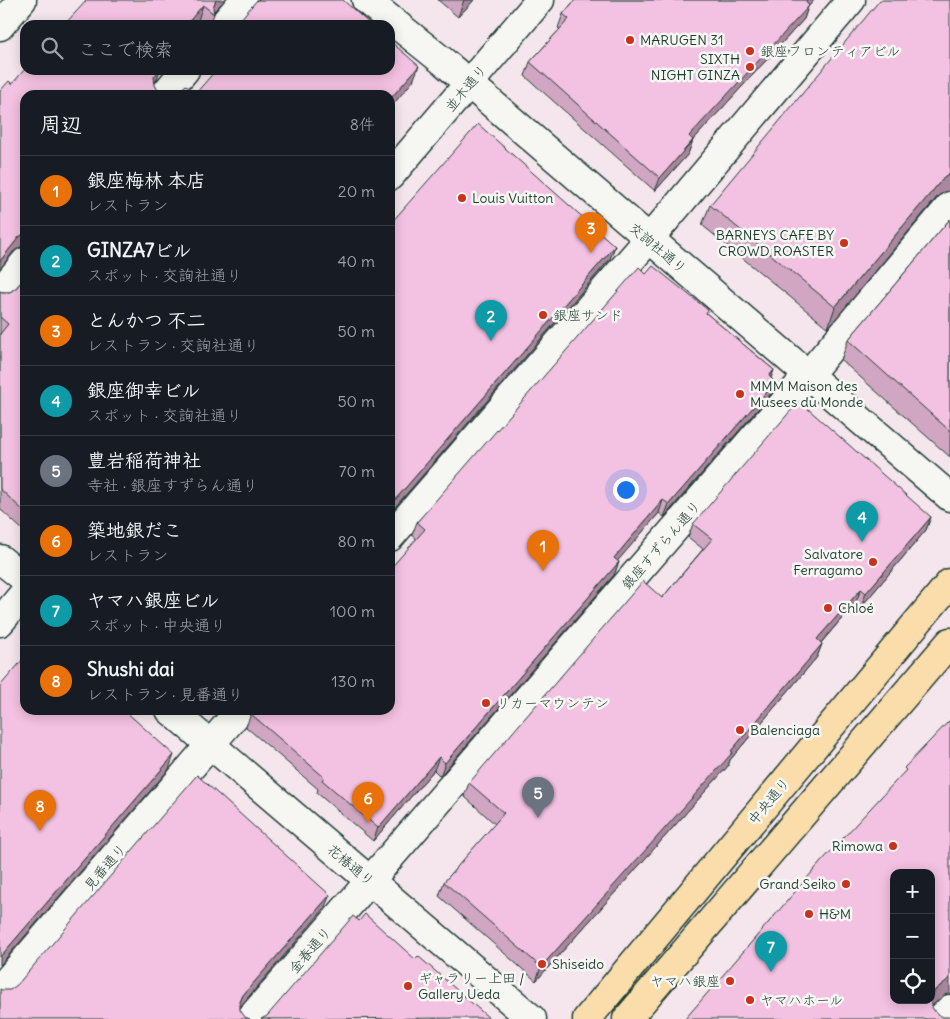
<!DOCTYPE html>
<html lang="ja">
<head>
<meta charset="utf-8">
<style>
  body { margin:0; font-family:Delius,"Klee One",sans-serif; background:#242831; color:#f1f3f6 }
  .controls { position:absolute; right:15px; bottom:15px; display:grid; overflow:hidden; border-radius:10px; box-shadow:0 2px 12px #0003 }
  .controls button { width:45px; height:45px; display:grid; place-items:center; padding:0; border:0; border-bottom:1px solid #363941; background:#171b24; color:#f1f3f6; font:25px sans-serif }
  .you { position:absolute; left:625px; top:489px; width:18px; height:18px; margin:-12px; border:4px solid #fff; border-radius:50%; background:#1a73e8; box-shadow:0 0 0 8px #1a73e833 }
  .badge { display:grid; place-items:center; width:32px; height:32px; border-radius:50%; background:#c8321e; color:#fff; font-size:16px; font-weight:700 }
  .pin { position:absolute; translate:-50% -41px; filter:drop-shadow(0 1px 2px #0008) }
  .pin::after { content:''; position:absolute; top:26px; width:18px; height:15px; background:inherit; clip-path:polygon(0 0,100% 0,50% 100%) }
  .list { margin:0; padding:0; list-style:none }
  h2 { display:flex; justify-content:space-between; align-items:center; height:65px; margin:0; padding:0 20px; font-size:21px }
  h2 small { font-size:16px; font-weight:400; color:#9ea1a6 }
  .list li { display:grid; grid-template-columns:32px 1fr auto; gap:15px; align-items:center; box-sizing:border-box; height:70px; padding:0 20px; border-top:1px solid #363941 }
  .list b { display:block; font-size:19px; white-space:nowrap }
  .list p { margin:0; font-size:16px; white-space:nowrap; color:#9ea1a6 }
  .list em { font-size:16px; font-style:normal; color:#9ea1a6 }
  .icon { flex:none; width:28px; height:28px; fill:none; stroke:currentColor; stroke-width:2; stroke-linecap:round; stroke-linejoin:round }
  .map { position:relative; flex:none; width:950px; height:1019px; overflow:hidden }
  .search { position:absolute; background:#171b24; box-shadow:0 2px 12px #0003; left:20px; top:20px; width:375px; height:55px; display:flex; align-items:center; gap:12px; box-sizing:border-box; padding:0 18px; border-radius:15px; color:#9ea1a6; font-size:19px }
  .panel { position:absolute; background:#171b24; box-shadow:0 2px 12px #0003; left:20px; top:90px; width:375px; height:625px; border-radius:15px }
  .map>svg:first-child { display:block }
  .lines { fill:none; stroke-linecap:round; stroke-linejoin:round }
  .street-casing { stroke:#1f3d34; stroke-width:31 }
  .secondary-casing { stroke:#1f3d34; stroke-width:31 }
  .highway-casing { stroke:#1f3d34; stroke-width:31 }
  .street { stroke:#f6f6f2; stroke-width:28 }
  .secondary { stroke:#f6f6f2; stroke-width:28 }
  .highway { stroke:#fbddab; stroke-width:28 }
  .wall { fill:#d1a6c2; stroke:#1f3d34 }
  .shaded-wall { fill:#aa879e; stroke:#1f3d34 }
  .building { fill:#f3c1e1; stroke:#1f3d34 }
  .poi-dot { fill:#c8321e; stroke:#f6f6f2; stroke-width:2 }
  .labels { text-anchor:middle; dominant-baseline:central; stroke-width:5; stroke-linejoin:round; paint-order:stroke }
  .poi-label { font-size:14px; fill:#1f3d34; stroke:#f6f6f2; text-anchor:start }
  .street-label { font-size:14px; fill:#1f3d34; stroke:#f6f6f2 }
</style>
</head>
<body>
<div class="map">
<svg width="950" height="1019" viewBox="0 0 950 1019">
  <rect width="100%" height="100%" fill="#f5e6ed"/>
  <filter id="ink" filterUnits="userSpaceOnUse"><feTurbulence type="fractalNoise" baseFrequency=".02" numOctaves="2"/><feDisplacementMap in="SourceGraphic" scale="10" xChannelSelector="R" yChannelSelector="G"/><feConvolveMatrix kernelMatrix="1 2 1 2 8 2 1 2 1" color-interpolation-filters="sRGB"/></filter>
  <g filter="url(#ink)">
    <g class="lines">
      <!-- street casing -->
      <g class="street-casing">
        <path id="street" d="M366,0L445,63L950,497
          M223,25L244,0
          M164,95L185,70
          M390,176L540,0
          M0,292L25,262
          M390,537L668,217L851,0
          M0,559L25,579
          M0,622L25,592
          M170,710L532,1019
          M0,989L240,710
          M250,1019L808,375L950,206
          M940,1019L950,1009"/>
      </g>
      <!-- secondary casing -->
      <g class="secondary-casing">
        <path id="secondary" d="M0,26L22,0"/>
      </g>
      <!-- highway casing -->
      <g class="highway-casing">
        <path id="highway" d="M587,1019L950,583
          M627,1019L950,642"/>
      </g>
      <!-- street -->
      <use href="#street" class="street"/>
      <!-- secondary -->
      <use href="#secondary" class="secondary"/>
      <!-- highway -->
      <use href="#highway" class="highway"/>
    </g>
    <!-- wall -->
    <path class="wall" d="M225,0L214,12V14L210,25H203L198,20L193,25H64Z
      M438,0H474L458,17Z
      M575,0H814L808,7L804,19L693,140L688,154L655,191L525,76L530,62L560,29L558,28L563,14Z
      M944,192L938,196L828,328L702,225L710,205Z
      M950,219V457L841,360L848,340Z
      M390,224L615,246L610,259L390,513Z
      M646,274L707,314L774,370L771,378L775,382L770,395L664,517L659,513L617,561L619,562L614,575L440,776L434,770L373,841L317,793L318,789L246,727L251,714L390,710L416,538L412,535L417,522Z
      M25,277V532L0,509V291L2,292H10L17,287Z
      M931,517L926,530L861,607L856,602L821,643L822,644L817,657L730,760L728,766L536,981L439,896L444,882L495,824L464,796L469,783L662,598L703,549L688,537L693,524Z"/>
    <!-- shaded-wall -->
    <path class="shaded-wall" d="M216,0H225L212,13L211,12Z
      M464,0H474L458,17Z
      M807,0H814L808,7L804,19L684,150L689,136Z
      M203,5L198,20L193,25H186Z
      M419,66L413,81L390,108V99Z
      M159,70H160L157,79L149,92L154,77Z
      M693,140L688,154L655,191L660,178Z
      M950,173V191L944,192L938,196L828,328L835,307L945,176Z
      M25,233V247H20L13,252L0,269V261L19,237Z
      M615,246L610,259L390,513L394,501Z
      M774,370L769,383V376Z
      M775,382L770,395L664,517L669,504Z
      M663,500L659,513L609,571L614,558Z
      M931,517L926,530L861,607L866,593Z
      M619,562L614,575L440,776L445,763Z
      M861,589L856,602L812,653L817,639Z
      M822,644L817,657L730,760L728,766L536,981L541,967L731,751Z
      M174,755L169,769L0,965V957Z
      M439,757L434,770L373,841L378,828Z
      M330,895L324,909L238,1009L240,1002L243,995Z
      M950,978V994H946L929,1008L931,998L935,990Z"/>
    <!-- building -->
    <path class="building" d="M87,0H216L213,7L214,14L203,5L186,25H64Z
      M257,0H343L371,25H230L234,24L240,20Z
      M575,0H807L806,2L809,6L689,136L693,140L660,178L530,62L569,19L563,14Z
      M880,0H950V173L945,176L835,307L710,205Z
      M390,41L419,66L390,99V95H169L175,94L186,85L196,93L216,70H390Z
      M25,69L159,70L154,77L155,85L159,92L166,95H25V233L19,237L0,261V91L9,81L12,84Z
      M478,124L615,246L394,501L390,498V224Z
      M950,219V431L848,340Z
      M653,266L708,310L706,313L774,370L769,376L775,382L669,504L663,500L614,558L619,562L445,763L439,757L378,828L322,780L324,777L251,714L253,710H390V569L425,529L417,522L639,267L646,274Z
      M25,277V512L0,489V334L8,324L0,317V291L2,292H10L17,287Z
      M799,401L931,517L866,593L861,589L817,639L822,644L731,751L733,752L541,967L444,882L504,813L469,783L643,581L662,598L712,539L693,524Z
      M25,657V710H124L174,755L0,957V686Z
      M950,720V978L935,990L931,998V873H894V1000H931V999V1006L936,1013L943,1017H950V1019H685L820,863L906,770L904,768Z
      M197,775L330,895L243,995L240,1002V1010L245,1017L250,1019H0V989L2,990H10L17,985Z
      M365,914L415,959L418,956L489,1018L261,1019L267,1016L353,916L359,921Z"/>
  </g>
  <!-- markers -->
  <g class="poi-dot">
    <circle cx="630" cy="40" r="5"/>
    <circle cx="750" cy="51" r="5"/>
    <circle cx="750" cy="67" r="5"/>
    <circle cx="462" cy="198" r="5"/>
    <circle cx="844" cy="243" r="5"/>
    <circle cx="543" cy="315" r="5"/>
    <circle cx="740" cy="394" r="5"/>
    <circle cx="873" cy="562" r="5"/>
    <circle cx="828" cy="608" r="5"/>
    <circle cx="486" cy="703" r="5"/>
    <circle cx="740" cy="730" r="5"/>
    <circle cx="893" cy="846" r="5"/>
    <circle cx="846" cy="884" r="5"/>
    <circle cx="809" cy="914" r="5"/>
    <circle cx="542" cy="964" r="5"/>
    <circle cx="730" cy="981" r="5"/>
    <circle cx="408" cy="986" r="5"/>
    <circle cx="750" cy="1000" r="5"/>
  </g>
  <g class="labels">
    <!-- poi labels -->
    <g class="poi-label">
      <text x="640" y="40">MARUGEN 31</text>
      <text x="760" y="51">銀座フロンティアビル</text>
      <text x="740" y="59" text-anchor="end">SIXTH<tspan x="740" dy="16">NIGHT GINZA</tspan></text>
      <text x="472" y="198">Louis Vuitton</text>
      <text x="834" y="235" text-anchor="end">BARNEYS CAFE BY<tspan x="834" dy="16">CROWD ROASTER</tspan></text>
      <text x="553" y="315">銀座サンド</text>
      <text x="750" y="386">MMM Maison des<tspan x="750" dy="16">Musees du Monde</tspan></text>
      <text x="863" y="554" text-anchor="end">Salvatore<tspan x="863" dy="16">Ferragamo</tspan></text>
      <text x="838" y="608">Chloé</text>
      <text x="496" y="703">リカーマウンテン</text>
      <text x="750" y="730">Balenciaga</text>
      <text x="883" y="846" text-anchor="end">Rimowa</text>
      <text x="836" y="884" text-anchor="end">Grand Seiko</text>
      <text x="819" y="914">H&amp;M</text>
      <text x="552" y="964">Shiseido</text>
      <text x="418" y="978">ギャラリー上田 /<tspan x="418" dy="16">Gallery Ueda</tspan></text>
      <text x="720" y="981" text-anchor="end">ヤマハ銀座</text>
      <text x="760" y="1000">ヤマハホール</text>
    </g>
    <!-- street labels -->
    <g class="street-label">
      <text transform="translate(466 88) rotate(-50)">並木通り</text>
      <text transform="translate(658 248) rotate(40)">交詢社通り</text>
      <text transform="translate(661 545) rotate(-49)">銀座すずらん通り</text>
      <text transform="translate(769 801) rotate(-50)">中央通り</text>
      <text transform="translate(351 865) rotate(40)">花椿通り</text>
      <text transform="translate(105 867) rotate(-49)">見番通り</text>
      <text transform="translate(310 950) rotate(-49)">金春通り</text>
    </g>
  </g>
</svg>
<div class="controls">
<button>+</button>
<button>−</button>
<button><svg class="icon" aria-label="locate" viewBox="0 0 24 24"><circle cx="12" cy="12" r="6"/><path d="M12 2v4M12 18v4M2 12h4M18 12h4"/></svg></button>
</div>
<div class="you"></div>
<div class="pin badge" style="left:543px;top:571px;background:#e8710a">1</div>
<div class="pin badge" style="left:491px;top:341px;background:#0f9aa8">2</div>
<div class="pin badge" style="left:591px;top:253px;background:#e8710a">3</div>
<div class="pin badge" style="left:862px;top:542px;background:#0f9aa8">4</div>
<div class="pin badge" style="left:538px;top:818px;background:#6b7280">5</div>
<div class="pin badge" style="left:368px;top:823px;background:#e8710a">6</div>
<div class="pin badge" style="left:771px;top:972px;background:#0f9aa8">7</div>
<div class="pin badge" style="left:40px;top:831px;background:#e8710a">8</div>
<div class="search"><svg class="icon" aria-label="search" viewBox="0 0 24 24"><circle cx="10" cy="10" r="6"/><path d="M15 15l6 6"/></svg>ここで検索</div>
<section class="panel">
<h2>周辺<small>8件</small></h2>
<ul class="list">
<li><span class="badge" style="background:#e8710a">1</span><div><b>銀座梅林 本店</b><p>レストラン</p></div><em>20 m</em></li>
<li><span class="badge" style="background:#0f9aa8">2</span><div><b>GINZA7ビル</b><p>スポット · 交詢社通り</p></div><em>40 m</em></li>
<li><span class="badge" style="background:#e8710a">3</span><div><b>とんかつ 不二</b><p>レストラン · 交詢社通り</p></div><em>50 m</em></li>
<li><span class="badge" style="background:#0f9aa8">4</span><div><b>銀座御幸ビル</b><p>スポット · 交詢社通り</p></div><em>50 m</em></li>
<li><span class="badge" style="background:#6b7280">5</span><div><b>豊岩稲荷神社</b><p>寺社 · 銀座すずらん通り</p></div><em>70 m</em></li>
<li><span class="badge" style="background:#e8710a">6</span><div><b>築地銀だこ</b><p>レストラン</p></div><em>80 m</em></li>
<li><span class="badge" style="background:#0f9aa8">7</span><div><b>ヤマハ銀座ビル</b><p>スポット · 中央通り</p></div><em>100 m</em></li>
<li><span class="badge" style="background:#e8710a">8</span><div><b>Shushi dai</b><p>レストラン · 見番通り</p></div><em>130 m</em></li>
</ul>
</section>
</div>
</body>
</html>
